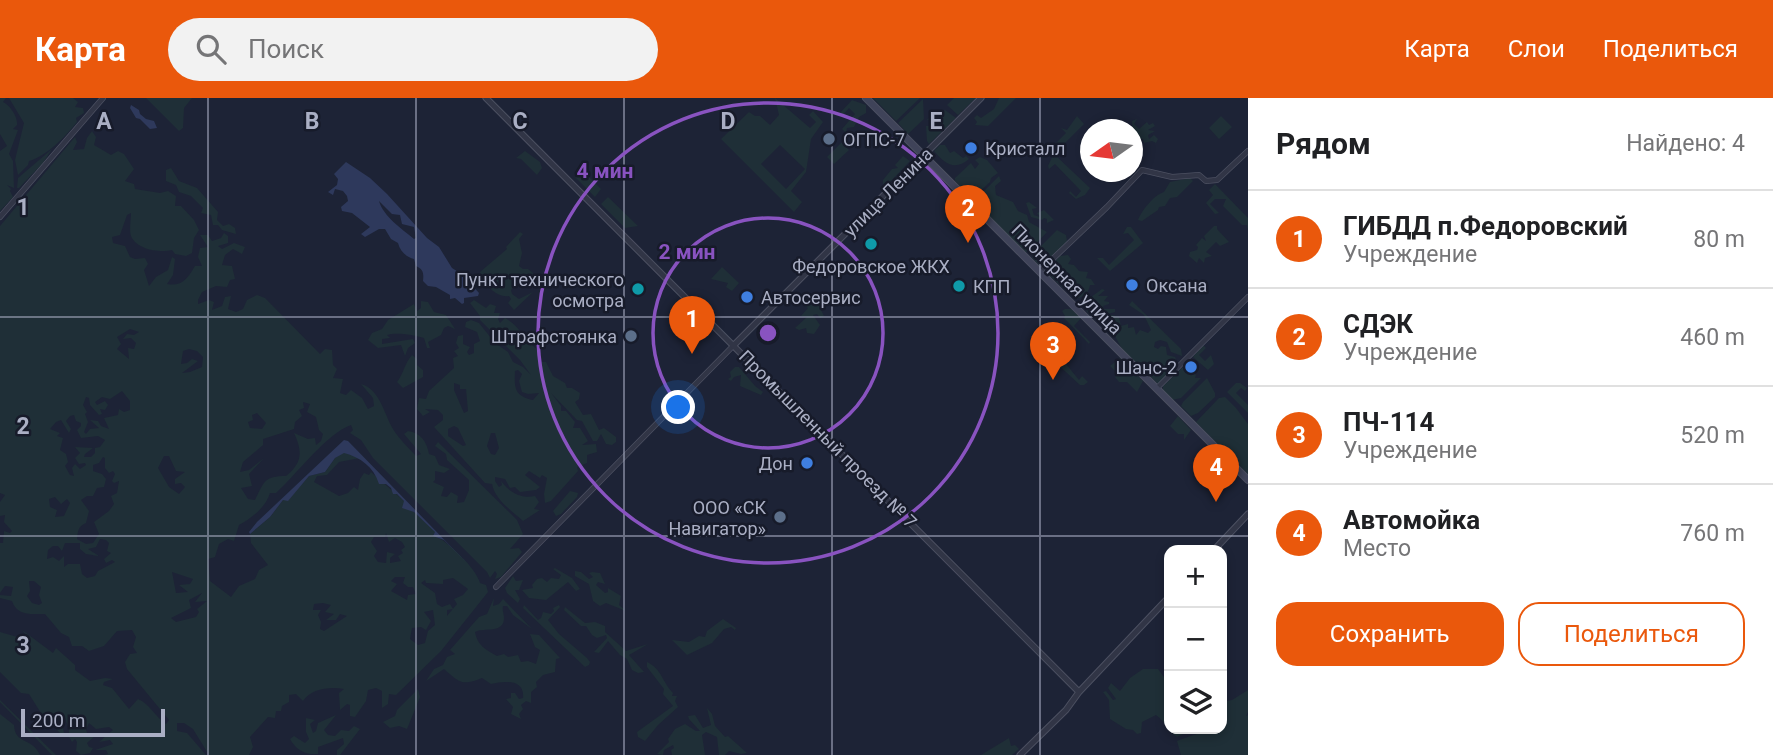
<!DOCTYPE html>
<html lang="ru">
<head>
<meta charset="utf-8">
<style>
  body { margin:0; font-family:Roboto,sans-serif; background:#f2f2f2; color:#202124 }
  .controls { position:absolute; right:21px; bottom:21px; display:grid; overflow:hidden; border-radius:14px; box-shadow:0 4px 10px #0003 }
  .controls button { width:63px; height:63px; display:grid; place-items:center; padding:0; border:0; border-bottom:2px solid #e0e0e0; background:#fff; color:#202124; font:35px sans-serif }
  .compass { position:absolute; left:1080px; top:21px; width:63px; height:63px; border-radius:50%; background:#fff; box-shadow:0 4px 10px #0003; rotate:256deg }
  .scale { position:absolute; left:21px; bottom:18px; width:144px; box-sizing:border-box; padding-left:7px; border:4px solid #aaafc4; border-top:0; font-size:19px; line-height:24px; white-space:nowrap; color:#aaafc4; -webkit-text-stroke:5px #171b2a; paint-order:stroke }
  .you { position:absolute; left:679px; top:310px; width:24px; height:24px; margin:-18px; border:5px solid #fff; border-radius:50%; background:#1a73e8; box-shadow:0 0 0 10px #1a73e833 }
  .badge { display:grid; place-items:center; width:46px; height:46px; border-radius:50%; background:#ea580c; color:#fff; font-size:23px; font-weight:700 }
  .pin { position:absolute; translate:-50% -58px; filter:drop-shadow(0 2px 4px #0008) }
  .pin::after { content:''; position:absolute; top:37px; width:24px; height:21px; background:inherit; clip-path:polygon(0 0,100% 0,50% 100%) }
  .list { margin:0; padding:0; list-style:none }
  h2 { display:flex; justify-content:space-between; align-items:center; height:91px; margin:0; padding:0 28px; font-size:30px }
  h2 small { font-size:23px; font-weight:400; color:#757577 }
  .list li { display:grid; grid-template-columns:46px 1fr auto; gap:21px; align-items:center; box-sizing:border-box; height:98px; padding:0 28px; border-top:2px solid #e0e0e0 }
  .list b { display:block; font-size:26px; white-space:nowrap }
  .list p { margin:0; font-size:23px; white-space:nowrap; color:#757577 }
  .list em { font-size:23px; font-style:normal; color:#757577 }
  .actions { display:flex; gap:14px; padding:21px 28px }
  .actions a { flex:1; padding:16px 0; border:2px solid #ea580c; border-radius:21px; text-align:center; font-size:24px; color:#ea580c }
  .actions .main { background:#ea580c; color:#fff }
  .icon { flex:none; width:38px; height:38px; fill:none; stroke:currentColor; stroke-width:2; stroke-linecap:round; stroke-linejoin:round }
  .map { position:relative; flex:none; width:1248px; height:657px; overflow:hidden }
  header { display:flex; align-items:center; gap:42px; box-sizing:border-box; height:98px; padding:0 35px; background:#ea580c; color:#fff }
  header strong { font-size:33px }
  nav { display:flex; gap:38px; margin-inline-start:auto; font-size:24px }
  .search { width:490px; height:63px; background:#f2f2f2; display:flex; align-items:center; gap:18px; box-sizing:border-box; padding:0 24px; border-radius:38px; color:#757577; font-size:26px }
  main { display:flex }
  aside { flex:1; background:#fff }
  .map>svg:first-child { display:block }
  .green { fill:#1f2f37; fill-rule:evenodd }
  .water { fill:#2e395c; fill-rule:evenodd }
  .lines { fill:none; stroke-linecap:round; stroke-linejoin:round }
  .minor-casing { stroke:#4c5061; stroke-width:6 }
  .tertiary-casing { stroke:#4c5061; stroke-width:7 }
  .secondary-casing { stroke:#4c5061; stroke-width:8 }
  .minor { stroke:#313546; stroke-width:4.5 }
  .tertiary { stroke:#313546; stroke-width:5 }
  .secondary { stroke:#3f4359; stroke-width:6 }
  .grid { fill:none; stroke:#aaafc4; stroke-width:2; stroke-opacity:0.55 }
  .ring { fill:none; stroke:#8953c0; stroke-width:3.5 }
  .service-dot { fill:#5c6f8a; stroke:#171b2a; stroke-width:2.5 }
  .shop-dot { fill:#3f7fe0; stroke:#171b2a; stroke-width:2.5 }
  .culture-dot { fill:#0f9aa8; stroke:#171b2a; stroke-width:2.5 }
  .labels { text-anchor:middle; dominant-baseline:central; stroke-width:5; stroke-linejoin:round; paint-order:stroke }
  .poi-label { font-size:18px; fill:#aaafc4; stroke:#171b2a; text-anchor:start }
  .street-label { font-size:18px; fill:#aaafc4; stroke:#171b2a }
  .grid-label { font-size:23px; text-anchor:middle; font-weight:bold; fill:#aaafc4; stroke:#171b2a; stroke-width:5; stroke-linejoin:round; paint-order:stroke }
  .centre { fill:#8953c0; stroke:#171b2a; stroke-width:3.5 }
  .ring-label { font-size:21px; text-anchor:middle; font-weight:bold; fill:#8953c0; stroke:#171b2a; stroke-width:5; stroke-linejoin:round; paint-order:stroke }
</style>
</head>
<body>
<header>
<strong>Карта</strong>
<div class="search"><svg class="icon" aria-label="search" viewBox="0 0 24 24"><circle cx="10" cy="10" r="6"/><path d="M15 15l6 6"/></svg>Поиск</div>
<nav><a>Карта</a><a>Слои</a><a>Поделиться</a></nav>
</header>
<main>
<div class="map">
<svg width="1248" height="657" viewBox="0 0 1248 657">
  <rect width="100%" height="100%" fill="#1d2336"/>
  <!-- green -->
  <path class="green" d="M0,0H6L3,4C10,7 18,19 17,27L13,31L18,32L9,56L13,63L14,90L7,87L11,91L10,93L13,99L0,113V53L7,48L0,36Z
    M9,0H73L78,4L75,9L83,10L84,15L76,20L77,24C66,38 47,58 29,63L28,67L18,77L15,62L24,25Z
    M146,0H192L184,10L183,30L179,33Z
    M775,0L810,30L816,24L809,17L813,13L823,24L811,41L806,74L791,93L802,104L794,114L721,41L749,14L755,18H760L770,27L779,17ZM780,47L805,71L786,91L761,66Z
    M873,0H920L896,23Z
    M954,0H976L958,17L947,7Z
    M999,0H1016L988,28L975,27L977,24L974,20L977,17L981,20L994,11Z
    M923,1L924,21L908,36L898,25Z
    M852,2L866,7V15L859,19L854,29L847,30L846,35L842,31L855,16L849,10L843,17L840,15Z
    M945,12L956,20L929,46L927,43L926,28H938L939,19L933,18L931,22H927L931,17Z
    M1077,18L1084,26L1054,56L1090,90L1085,97L1076,101L1069,95L1070,93L1076,99L1081,93L1055,66L1049,71L1048,68L1053,57L1041,60L1066,35L1061,30L1067,32Z
    M1221,18L1232,29L1219,41L1209,30Z
    M1137,21L1134,26L1139,31L1147,24L1149,27L1153,25L1155,28L1148,32L1155,33L1148,37L1149,41L1154,37L1158,41L1156,45L1152,43L1144,45L1143,41L1136,40L1137,36L1133,35L1132,23Z
    M92,33L96,39L94,47L111,57L118,53L124,56L134,71L125,83L134,86L135,91L160,95L168,93L176,98L175,108H181L194,122L199,132L194,140L192,155L186,158L175,156L172,152C160,155 137,152 131,138C129,132 131,122 131,115L127,117L120,137L112,139L113,145L125,148L130,159L135,161L145,160L148,166L144,172L149,188L156,179L168,172L172,159L175,161L173,177L167,186C182,189 188,180 195,168H202L198,159L200,150L208,149L200,137H208L212,143L221,140L224,135L228,138V145L218,148L222,151L234,145L245,149L242,156L233,151L225,157L222,167L232,168L235,181L230,182L227,189L216,188L202,194L198,202V206L209,202L214,204L212,212L222,208L225,199L231,198L228,211L236,214L243,211L247,202L257,197L265,200L320,256L325,251L332,252L333,267L337,271L333,280L343,281L340,295L346,297L351,292L362,300L368,311L374,308L373,300L361,286C380,291 384,316 393,331C399,341 408,349 416,358L421,356L404,336L408,333C421,335 427,344 429,356L435,358L439,367L450,371L444,375L435,373V382L433,384L444,389L441,398L447,399L451,394L458,398L457,405L464,404L469,392V382L447,362L446,356L435,348L438,344L517,422L523,436L510,451L519,450L522,454L501,479L495,481L497,476L495,473L490,480L487,474L373,360L361,342L350,335L353,332L351,327C327,335 296,377 276,395H270C266,409 252,420 239,427L234,443L228,441L219,446L215,459L208,461L210,483L231,499L239,488L255,481L259,472L268,467L251,445L250,436L270,419L283,402H288L309,378L325,374L335,360L344,354L360,360L339,364L327,377L317,378L314,384L339,398L348,395L354,389L358,392L360,381L364,375L369,377L371,374L404,403L406,410L414,414L436,434L433,437C448,443 476,470 480,485L486,487L488,494L441,553L396,597L389,596L388,606L382,610V593L376,590L368,592L366,603L355,619L350,618V607L347,606L340,612L339,595L344,591C330,588 310,591 303,603L296,596L289,597V604L282,608L281,613H276L275,620L268,619L250,639L253,649L249,657H209L193,631L184,625H177V633L187,635L206,657H104L108,656L106,652H95L113,646L110,642L99,644L113,632L109,629L96,631L89,625L86,632L88,637L98,635L87,645L89,649L93,650L90,655L81,657L76,653L77,644L75,641L72,644L69,639V631L65,620L61,621L64,635H60L39,612L29,596L21,595L0,574V534L31,543L22,532L53,555L56,550L75,567V572L90,583L105,580L113,581L104,584L103,587L112,590L129,611L138,601C150,606 155,619 166,626L169,622L127,571L125,564L130,556L137,555L133,549L136,539L132,532L117,533L104,548L89,553L82,548H72L69,539L61,535L45,516C31,516 17,518 12,503L0,500V497L11,498L13,489L5,488L0,495V445H3L4,433L10,435L12,433L4,424L5,417L0,418V404L5,397L0,395V128L75,39L77,44L73,52L84,51L87,40ZM130,231L139,234L134,237L127,236L123,241L131,240L136,245L134,251L128,250L129,261L117,251L121,246L117,239ZM189,251L197,253L203,259L202,269L190,274L182,275L198,263L192,261L187,265L181,266L183,253ZM122,293L130,303V312L124,314L119,311L118,317L104,320L109,331L101,328L98,323L90,322L99,330L90,331L86,336L84,334L88,324L85,316L87,314L83,307L86,299L89,300L90,307L99,317L102,316L100,311L105,312L108,307L105,303L97,307L95,304L102,299L110,301ZM303,304L310,306L307,314L316,319L319,332L323,336L321,343L316,347L315,340L308,341L294,335C303,354 302,365 286,378C264,378 264,384 255,402L248,401L241,390L252,388L249,376L264,360L249,372L240,374L243,364L263,347V341L294,331L295,324L302,318L299,312L304,310ZM257,315L266,325L262,331L250,330L248,324L253,322L252,317ZM74,317L76,323L81,325V328L77,332L81,340L98,338L105,342L100,349L95,350V355L91,359H84L85,356L93,350L75,349L80,355L75,360L79,366L85,365L86,367L80,371L75,366L72,370L74,378L70,377L65,368L68,364L66,356L60,352L63,340L57,338L60,335L50,331L56,324L61,322L69,335L71,331L66,323L70,318ZM164,358H169L176,373L185,374L175,381V386L181,385L185,389L179,396L169,389L158,370ZM103,359L105,360V370L109,375L113,373L115,376L112,383L114,385L119,383L117,395L111,398L114,406L109,413L94,424L99,436L93,445L86,446L77,441C78,433 78,428 86,425L89,413L81,402L87,398H93L97,390L104,389L106,381L102,376L93,373V367L99,365ZM55,399L61,406L67,401L70,405L64,418L55,419L57,412L50,409L49,401ZM386,435L389,444L395,440L402,444L405,449L401,452L403,455L398,458L401,463L390,465V460L395,456L387,454L386,465L378,464L374,458L377,453L371,444L374,439H385ZM100,441L106,442L109,445L107,453L111,455L104,461L106,465L112,462L115,464L98,473L95,478L87,480L82,476L80,466H68L64,469V458L59,463L53,459L47,461L48,452L53,448H58L62,453L65,445H80V451L86,456L99,458L88,451L96,449ZM172,474L193,481L190,486L179,487L188,494L176,495ZM395,479H405L403,485L408,489H413L416,496L408,497L407,502L391,493L397,486L391,483ZM453,480L468,491L463,497L454,501L457,506L447,518V512L453,511L450,506L442,509L437,506L435,495L421,485L425,482L426,485L443,486V482ZM29,483H34L41,489L39,497L42,505L39,507L32,505L27,498L30,493ZM202,495L195,504L207,503L197,511L199,514L196,519L176,524L171,520L191,510L189,502ZM323,505L331,507L325,514L334,516L326,522H336L340,516L347,518L324,533L320,531L321,524L318,517L321,512H313L314,506ZM433,512L435,527L428,533L425,545L418,547L410,541L412,530L421,529L426,532L431,523L424,514Z
    M845,41L842,45L849,52L834,66L827,59Z
    M940,47H945L950,55L954,53L963,60L966,58L969,61C955,73 945,66 934,53Z
    M52,51L43,65L19,90H17L18,80Z
    M525,53L540,64L542,70L537,77L521,61L516,60Z
    M903,58L910,63L892,82L883,89V82L892,71L898,70L895,67Z
    M980,59L987,62L998,75L991,80L990,84L972,101L955,83V80L971,65L975,71L979,66L975,62Z
    M171,70L179,83L197,90L218,114L217,122L223,128L229,126L235,130L236,136L222,132L218,127H213L211,117L201,115L203,110L191,98L179,94L176,87L166,83V72Z
    M583,73L601,91L595,99L575,79Z
    M999,78L1001,83L995,88L996,97L1013,104L1018,113L1027,117L1029,124L1047,134L1029,153L1025,154L974,103Z
    M1190,80L1193,83L1177,99L1170,100L1165,108L1159,109L1158,112L1142,123L1138,122C1142,112 1154,97 1164,94L1170,84Z
    M1215,86L1248,120V133L1247,127H1242L1223,108L1226,101H1215L1210,106L1219,115L1215,116L1206,105L1213,97L1209,92Z
    M608,99L638,128L625,130L601,106Z
    M1029,104L1037,110L1032,111L1034,117L1040,119L1037,115L1044,112L1054,122L1047,125V121L1044,120L1042,122L1031,119L1026,105Z
    M1214,128H1217V131L1229,144L1220,148L1216,144L1206,154L1212,158L1205,160L1204,165L1199,160L1197,165L1189,158L1190,154L1197,152L1198,149L1196,147L1202,140L1206,143L1204,138Z
    M1127,129H1131L1143,145L1110,173L1097,160H1103L1109,167L1134,142L1128,135L1123,136Z
    M1057,132L1066,137L1067,143L1045,165L1039,167L1032,160L1033,156Z
    M520,134L523,136L519,141L522,155L519,168L523,171H528L533,175L531,181L527,176L519,177L520,182L511,192L512,196L519,201L533,194L514,212L508,205L511,201L509,198C497,200 489,189 481,181L480,174L507,151L506,149Z
    M1068,157L1071,161L1068,166L1074,167L1079,173L1088,174L1086,180L1091,181L1095,187H1090C1089,195 1082,200 1075,201L1072,198L1074,194L1071,192H1065L1045,173L1060,158Z
    M722,169L739,185L732,193L726,189L728,185L711,181Z
    M1102,191L1105,192L1098,198H1108L1104,203L1109,204V206L1103,208L1104,211H1115V214L1108,216L1119,219L1121,228L1128,226V230L1134,229L1136,237L1140,232L1148,235L1151,232L1144,217L1129,207L1132,203L1181,251L1182,258L1171,254L1167,244L1160,242L1155,244L1154,249L1158,251L1161,248L1166,249L1167,257L1175,259L1177,264L1160,285H1157C1146,274 1130,262 1121,249C1117,243 1116,237 1109,231C1100,224 1086,218 1083,205Z
    M474,202L486,210L490,206L496,208L494,215H500L498,221L500,225L505,220C514,225 524,235 526,246L532,247L541,255L539,264H546L553,278L565,285L567,290H572L580,295L579,301L575,304L583,317L591,316L599,332L604,330L616,339V344L612,347L606,346L601,336L597,343H593L582,323L577,322L551,295L561,308V313H566L575,324L573,330H580L588,343L582,347L596,346L597,354L587,357V365L577,369L578,373L551,403L545,405L544,396L547,380L542,377L540,380L529,373L525,377L540,389L536,392L520,394L515,389L510,390L505,381L495,379V383L499,389L502,387L501,383C509,394 521,401 535,398L539,404L534,411L540,412L523,423C512,413 495,402 492,386L485,385L434,329L443,322V317L438,312L425,311L430,314L423,318L417,311L419,300L426,301L429,293L454,270L453,260L458,258L454,253L459,250L456,245L458,238L463,237V246L470,249L467,254L469,257L474,255V246L480,243L477,234L465,229L466,224L471,222L479,225L495,245L508,254L513,264L523,269L531,277L520,262L480,222V218L470,205ZM518,272L522,276L519,283L522,294L528,296L539,295L533,302C515,298 514,291 515,273ZM454,285L460,287V291H466L468,313L464,315L454,292ZM454,328L458,330L466,347L463,348L448,338V331ZM491,335H495L499,350L495,357L491,356L487,348Z
    M421,203L428,204L434,214L446,217L455,231L448,228L444,230L441,237L428,244L430,250H427L424,240C414,237 396,234 387,237L390,240L382,241V246L413,241L415,245L408,250L405,258L401,247L378,250L368,242L372,235L382,231L388,222L414,206L417,213L421,210Z
    M818,203L822,206L821,212L824,218L820,220L817,216L813,217L820,227L814,236L807,235L806,230L799,232L795,230L807,219L801,218L808,210L804,208Z
    M1065,211H1071L1081,220L1074,228L1090,244L1089,246L1064,220L1065,218L1062,213Z
    M1203,247L1206,250L1199,257L1205,263L1211,257L1214,266L1208,272L1193,259Z
    M412,257L417,261V267L423,272V279L403,290L397,284C404,275 404,266 412,257Z
    M1054,258L1062,261L1079,282L1082,278L1088,284L1084,287H1080L1054,263L1052,260Z
    M1120,260L1143,283L1137,294L1127,284H1119L1115,279L1118,276L1110,268Z
    M1184,268L1196,277L1195,280H1201L1181,300L1172,302L1163,292V288Z
    M735,269H739L755,288L763,294L761,297L740,288L741,277L734,279L731,283L728,281L731,279L730,274Z
    M1207,280L1215,295V299L1198,315L1191,318L1181,308L1183,304Z
    M1236,285H1240L1247,290L1245,293L1241,290L1236,295L1248,307V315L1227,294Z
    M1225,299L1236,310L1248,326V376L1196,324L1219,300Z
    M1178,318L1191,332L1184,342V336H1178L1170,328Z
    M570,393L578,395L577,399L561,416L556,418L553,413Z
    M555,470L572,480L580,491L576,493L568,484L546,502L529,500L522,492L533,490L532,487L537,481L542,480L547,484L551,480L559,481L561,477L553,471Z
    M575,473L581,474L589,481L593,479L589,475L592,474L600,475L605,486L598,484L596,487L605,495L608,494V490L621,498L619,507L626,513L606,505L600,508L593,503L589,486L575,478Z
    M513,478L516,483L523,482L519,492H515L520,501L518,505L507,495L505,490Z
    M494,500L493,508L499,506L503,501L532,531L513,517L507,508H503C502,512 504,516 504,520C504,536 484,529 475,534C477,547 486,552 497,558L504,556L508,559L518,557L521,564L528,563L536,566L540,552L535,549L530,536L539,537L560,560L556,561L555,574L543,577L536,584L537,589L531,594V605L526,603L521,607L523,611L519,616L521,621L511,616L513,609L506,601L511,600V595H515L519,601L523,600C525,581 505,583 491,586L482,580C462,588 460,585 444,571L426,583L434,571L443,567L447,559L455,556L450,552L479,519L487,516Z
    M524,507L538,522L541,520L543,514L551,516L554,513L553,510L559,507L560,509L548,522L559,536L587,560L590,564L589,567L585,569L523,510Z
    M565,509L585,525L595,524L605,528V534L626,553L648,546L629,557L644,574L638,575L632,572L627,561L620,557L608,543L599,555L594,554L607,540L606,537L597,540L592,537L586,528H581L564,512Z
    M723,521L736,530L735,532L731,529L724,531L712,545L687,557L672,542L689,544L699,538L705,539L707,533Z
    M647,564C661,570 663,585 673,595L672,598H677L675,603L678,609L658,627L645,643L638,639L637,634L673,608L663,596L664,591L647,569Z
    M1143,571H1158L1169,586V631L1191,632L1177,639C1168,633 1165,623 1156,617L1142,624L1141,635L1137,636L1133,632L1126,631L1110,621L1109,602L1103,594L1106,593L1113,602L1116,601L1108,590L1111,585L1120,593L1130,580Z
    M418,591L420,599L407,631L399,628L390,630L383,624L395,618L397,612Z
    M1248,592V614L1246,618L1248,617V657H1181L1177,643C1190,638 1210,631 1222,631L1224,628L1222,624V604L1232,602Z
    M0,602L56,657H52L0,604Z
    M707,610L712,616L715,628L725,639L728,638L747,655L741,656L729,653L725,657H719L717,639L706,634L702,637L705,657H672L671,652L674,650L673,647L664,652L663,657L657,656L669,644L668,641L675,631L685,626L696,633H700L689,621L688,618L695,617L703,630L711,627Z
    M0,616L14,627C15,647 32,639 40,657H0Z
    M336,617L324,632L328,637L335,638L341,632L349,633L354,628L360,631L340,657H337V652L344,646L343,640L318,649V656C305,657 296,652 290,641L294,638L305,645L309,641L306,634V620L315,622L310,626L313,635L316,633L318,625Z
    M1009,640L1011,648L1015,647L1019,651L1012,657H981Z"/>
  <!-- water -->
  <path class="water" d="M131,7L139,12L140,16L146,21L154,23L157,30L150,31L140,21L136,20L130,10Z
    M346,64L370,80L387,96L427,140L439,149L452,170L463,177L479,195L478,198L464,200V205L462,206L455,200L450,201V197L436,189L428,188L423,183C424,175 423,171 416,168L414,161C406,159 400,153 398,145L391,141L385,131H379L365,139L361,136L370,129L352,115L342,113L341,109L348,103L347,98L343,93L335,91L333,97L328,94L337,87L338,81L334,76ZM379,103L392,116L400,117L402,126L414,129L416,140L414,141C402,131 383,118 379,103Z
    M344,342L348,343L467,465L444,442L433,438L435,434L414,414L402,410L404,403L397,396H393L391,390L386,386H379C374,369 360,359 344,355L335,360L325,374L309,378L288,403L283,402L270,419L250,436L249,434L257,424Z"/>
  <g class="lines">
    <!-- minor casing -->
    <g class="minor-casing">
      <path id="minor" d="M0,119L103,0
        M1040,173L1107,109L1142,72L1172,79L1199,77L1206,83L1217,82L1248,53
        M1157,290L1248,199
        M496,489L734,247"/>
    </g>
    <!-- tertiary casing -->
    <g class="tertiary-casing">
      <path id="tertiary" d="M486,0L1079,594
        M734,247L981,0
        M1214,452L1248,416
        M1020,657L1066,612L1079,594L1169,499"/>
    </g>
    <!-- secondary casing -->
    <g class="secondary-casing">
      <path id="secondary" d="M866,0L1248,382"/>
    </g>
    <!-- minor -->
    <use href="#minor" class="minor"/>
    <!-- tertiary -->
    <use href="#tertiary" class="tertiary"/>
    <!-- secondary -->
    <use href="#secondary" class="secondary"/>
  </g>
  <!-- grid -->
  <path class="grid" d="M208,0V657M416,0V657M624,0V657M832,0V657M1040,0V657M0,219H1248M0,438H1248"/>
  <!-- distance rings -->
  <g class="ring">
    <circle cx="768" cy="235" r="115"/>
    <circle cx="768" cy="235" r="230"/>
  </g>
  <!-- markers -->
  <g class="service-dot">
    <circle cx="829" cy="41" r="7"/>
    <circle cx="631" cy="238" r="7"/>
    <circle cx="780" cy="419" r="7"/>
  </g>
  <g class="shop-dot">
    <circle cx="971" cy="50" r="7"/>
    <circle cx="1132" cy="187" r="7"/>
    <circle cx="747" cy="199" r="7"/>
    <circle cx="1191" cy="269" r="7"/>
    <circle cx="807" cy="365" r="7"/>
  </g>
  <g class="culture-dot">
    <circle cx="871" cy="146" r="7"/>
    <circle cx="959" cy="188" r="7"/>
    <circle cx="638" cy="191" r="7"/>
  </g>
  <g class="labels">
    <!-- poi labels -->
    <g class="poi-label">
      <text x="843" y="41">ОГПС-7</text>
      <text x="985" y="50">Кристалл</text>
      <text x="871" y="168" text-anchor="middle">Федоровское ЖКХ</text>
      <text x="624" y="181" text-anchor="end">Пункт технического<tspan x="624" dy="21">осмотра</tspan></text>
      <text x="1146" y="187">Оксана</text>
      <text x="973" y="188">КПП</text>
      <text x="761" y="199">Автосервис</text>
      <text x="617" y="238" text-anchor="end">Штрафстоянка</text>
      <text x="1177" y="269" text-anchor="end">Шанс-2</text>
      <text x="793" y="365" text-anchor="end">Дон</text>
      <text x="766" y="409" text-anchor="end">ООО «СК<tspan x="766" dy="21">Навигатор»</tspan></text>
    </g>
    <!-- street labels -->
    <g class="street-label">
      <text transform="translate(888 94) rotate(-45)">улица Ленина</text>
      <text transform="translate(1067 181) rotate(45)">Пионерная улица</text>
      <text transform="translate(828 341) rotate(45)">Промышленный проезд № 7</text>
    </g>
  </g>
  <g class="grid-label">
    <text x="104" y="31">A</text>
    <text x="312" y="31">B</text>
    <text x="520" y="31">C</text>
    <text x="728" y="31">D</text>
    <text x="936" y="31">E</text>
    <text x="23" y="117">1</text>
    <text x="23" y="336">2</text>
    <text x="23" y="555">3</text>
  </g>
  <circle cx="768" cy="235" r="10" class="centre"/>
  <g class="ring-label">
    <text x="605" y="80">4 мин</text>
    <text x="687" y="161">2 мин</text>
  </g>
</svg>
<div class="controls">
<button>+</button>
<button>−</button>
<button><svg class="icon" aria-label="layers" viewBox="0 0 24 24"><path d="M12 4l9 5-9 5-9-5zM3 14l9 5 9-5"/></svg></button>
</div>
<svg class="compass" viewBox="-18 -18 36 36"><path d="M0-13l5 13h-10z" fill="#e53935"/><path d="M0 13l5-13h-10z" fill="#757577"/></svg>
<div class="scale">200 m</div>
<div class="you"></div>
<div class="pin badge" style="left:692px;top:256px">1</div>
<div class="pin badge" style="left:968px;top:145px">2</div>
<div class="pin badge" style="left:1053px;top:282px">3</div>
<div class="pin badge" style="left:1216px;top:404px">4</div>
</div>
<aside>
<h2>Рядом<small>Найдено: 4</small></h2>
<ul class="list">
<li><span class="badge">1</span><div><b>ГИБДД п.Федоровский</b><p>Учреждение</p></div><em>80 m</em></li>
<li><span class="badge">2</span><div><b>СДЭК</b><p>Учреждение</p></div><em>460 m</em></li>
<li><span class="badge">3</span><div><b>ПЧ-114</b><p>Учреждение</p></div><em>520 m</em></li>
<li><span class="badge">4</span><div><b>Автомойка</b><p>Место</p></div><em>760 m</em></li>
</ul>
<div class="actions"><a class="main">Сохранить</a><a>Поделиться</a></div>
</aside>
</main>
</body>
</html>
